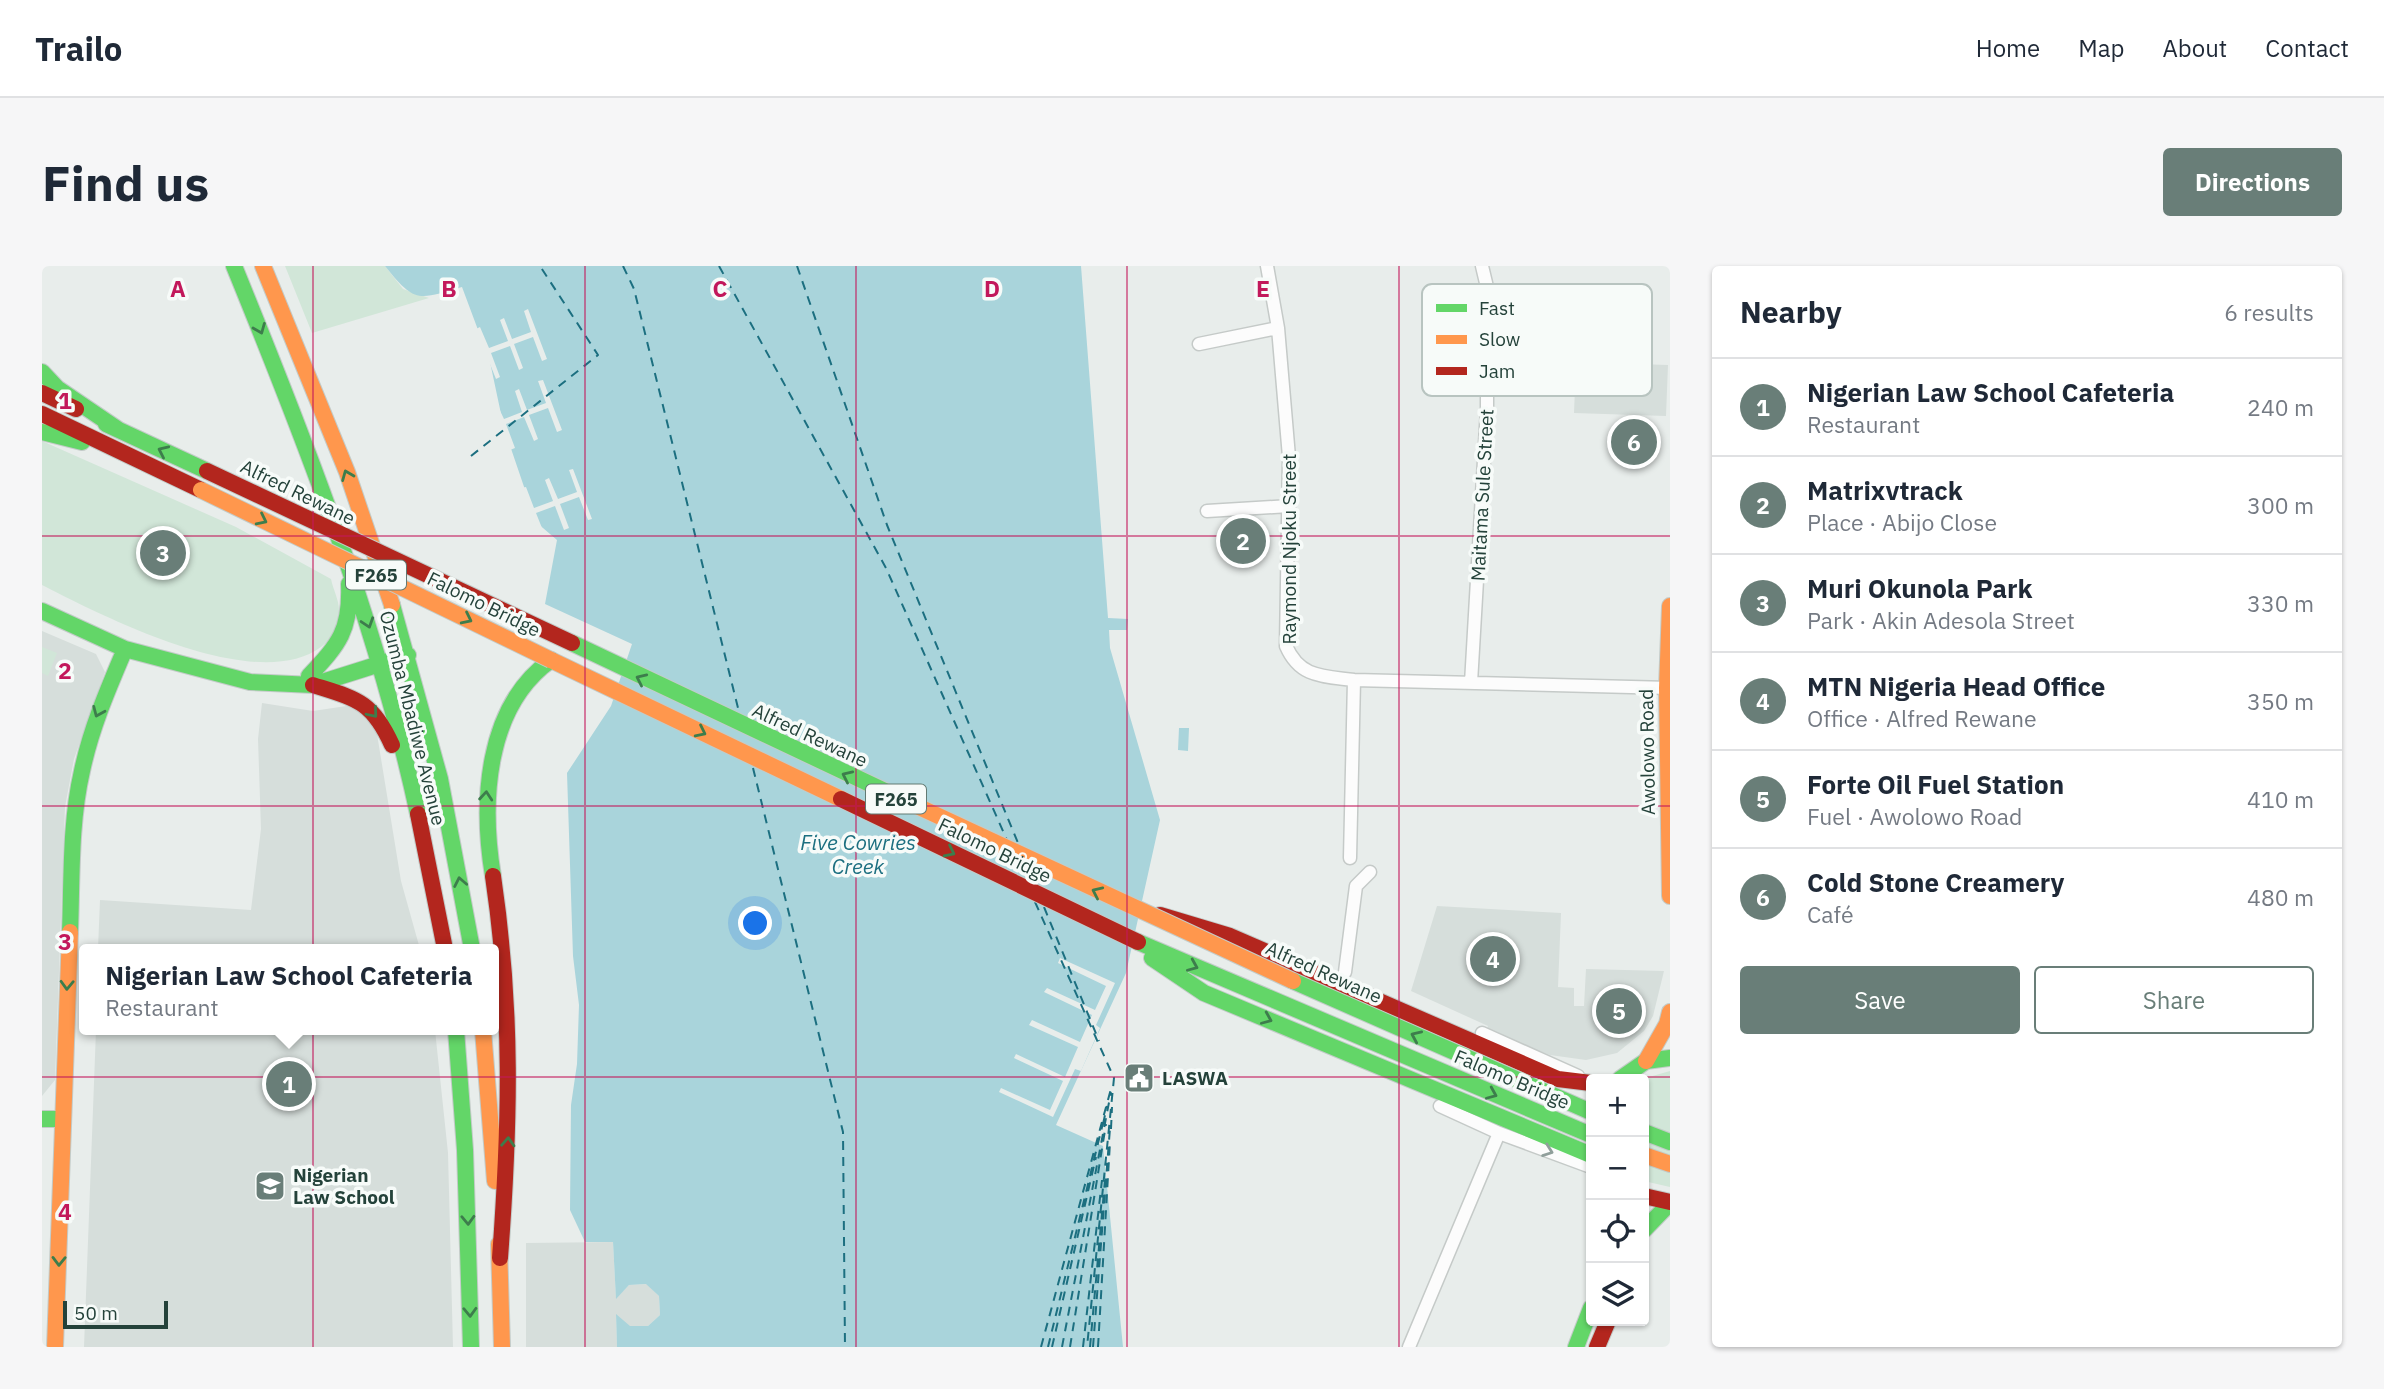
<!DOCTYPE html>
<html lang="en">
<head>
<meta charset="utf-8">
<style>
  body { margin:0; font-family:"IBM Plex Sans",sans-serif; background:#f6f6f7; color:#1f2937 }
  .controls { position:absolute; right:21px; bottom:21px; display:grid; overflow:hidden; border-radius:7px; box-shadow:0 2px 5px #0004 }
  .controls button { width:63px; height:63px; display:grid; place-items:center; padding:0; border:0; border-bottom:2px solid #e0e1e3; background:#fff; color:#1f2937; font:35px sans-serif }
  .scale { position:absolute; left:21px; bottom:18px; width:105px; box-sizing:border-box; padding-left:7px; border:4px solid #24423a; border-top:0; font-size:19px; line-height:24px; white-space:nowrap; color:#24423a; -webkit-text-stroke:5px #f7fbf9; paint-order:stroke }
  .you { position:absolute; left:714px; top:658px; width:24px; height:24px; margin:-18px; border:5px solid #fff; border-radius:50%; background:#1a73e8; box-shadow:0 0 0 10px #1a73e833 }
  .badge { display:grid; place-items:center; width:46px; height:46px; border-radius:50%; background:#697e78; color:#fff; font-size:23px; font-weight:700 }
  .pin { position:absolute; translate:-50% -50%; border:4px solid #fff; box-shadow:0 2px 7px #0006 }
  .popup { position:absolute; left:37px; top:678px; width:420px; height:91px; box-sizing:border-box; display:grid; place-content:center; border-radius:7px; background:#fff; filter:drop-shadow(0 2px 5px #0005); font-size:23px; white-space:nowrap; color:#747a83 }
  .popup b { font-size:26px; color:#1f2937 }
  .popup::after { content:''; position:absolute; left:50%; top:100%; margin-left:-14px; border:14px solid transparent; border-top-color:#fff }
  .list { margin:0; padding:0; list-style:none }
  h2 { display:flex; justify-content:space-between; align-items:center; height:91px; margin:0; padding:0 28px; font-size:30px }
  h2 small { font-size:23px; font-weight:400; color:#747a83 }
  .list li { display:grid; grid-template-columns:46px 1fr auto; gap:21px; align-items:center; box-sizing:border-box; height:98px; padding:0 28px; border-top:2px solid #e0e1e3 }
  .list b { display:block; font-size:26px; white-space:nowrap }
  .list p { margin:0; font-size:23px; white-space:nowrap; color:#747a83 }
  .list em { font-size:23px; font-style:normal; color:#747a83 }
  .actions { display:flex; gap:14px; padding:21px 28px }
  .actions a { flex:1; padding:16px 0; border:2px solid #697e78; border-radius:7px; text-align:center; font-size:24px; color:#697e78 }
  .actions .main { background:#697e78; color:#fff }
  .icon { flex:none; width:38px; height:38px; fill:none; stroke:currentColor; stroke-width:2; stroke-linecap:round; stroke-linejoin:round }
  .map { position:relative; flex:none; width:1628px; height:1081px; overflow:hidden; border-radius:7px }
  header { display:flex; align-items:center; gap:42px; box-sizing:border-box; height:98px; padding:0 35px; background:#fff; border-bottom:2px solid #e0e1e3 }
  header strong { font-size:33px }
  nav { display:flex; gap:38px; margin-inline-start:auto; font-size:24px }
  .intro { display:flex; align-items:center; justify-content:space-between; box-sizing:border-box; height:168px; padding:0 42px }
  h1 { margin:0; font-size:49px }
  .button { padding:18px 32px; border-radius:7px; background:#697e78; color:#fff; font-size:24px; font-weight:700 }
  main { display:flex; gap:42px; padding:0 42px }
  aside { flex:1; background:#fff; border-radius:7px; box-shadow:0 2px 5px #0004 }
  .map>svg:first-child { display:block }
  .built { fill:#d6dedb }
  .green { fill:#d1e6d8 }
  .water { fill:#a9d4db }
  .pier { fill:#e8edeb }
  .lines { fill:none; stroke-linecap:round; stroke-linejoin:round }
  .ferry { stroke:#1c6f80; stroke-width:2; stroke-dasharray:9 7; stroke-linecap:butt }
  .street-casing { stroke:#c5cac8; stroke-width:15 }
  .fast-casing { stroke:#c3cbc8; stroke-width:18 }
  .slow-casing { stroke:#c3cbc8; stroke-width:18 }
  .jam-casing { stroke:#c3cbc8; stroke-width:18 }
  .street { stroke:#fcfcfc; stroke-width:12 }
  .fast { stroke:#63d668; stroke-width:16 }
  .slow { stroke:#ff974d; stroke-width:16 }
  .jam { stroke:#b3261e; stroke-width:16 }
  .fast-bridge-casing { stroke:#c3ccc9; stroke-width:18; stroke-linecap:butt }
  .slow-bridge-casing { stroke:#c3ccc9; stroke-width:18; stroke-linecap:butt }
  .jam-bridge-casing { stroke:#c3ccc9; stroke-width:18; stroke-linecap:butt }
  .fast-bridge { stroke:#63d668; stroke-width:16 }
  .slow-bridge { stroke:#ff974d; stroke-width:16 }
  .jam-bridge { stroke:#b3261e; stroke-width:16 }
  .oneway { stroke:#3d7d4c }
  .oneway2 { stroke:#909f9b }
  .grid { fill:none; stroke:#c2185b; stroke-width:2; stroke-opacity:0.55 }
  .labels { text-anchor:middle; dominant-baseline:central; stroke-width:7; stroke-linejoin:round; paint-order:stroke }
  .shield { fill:#f7fbf9; stroke:#637a73; stroke-width:2 }
  .shield-label { font-size:18px; font-weight:bold; fill:#24423a }
  .street-label { font-size:19px; fill:#24423a; stroke:#f7fbf9 }
  .poi-label { font-size:19px; font-weight:bold; fill:#24423a; stroke:#f7fbf9; text-anchor:start }
  .water-label { font-size:21px; font-style:italic; fill:#1c6f80; stroke:#f7fbf9 }
  .key { fill:#f7fbf9; stroke:#b8c4c0; stroke-width:2 }
  .key-label { font-size:19px; fill:#24423a }
  .grid-label { font-size:23px; text-anchor:middle; font-weight:bold; fill:#c2185b; stroke:#f7fbf9; stroke-width:7; stroke-linejoin:round; paint-order:stroke }
</style>
</head>
<body>
<header>
<strong>Trailo</strong>
<nav><a>Home</a><a>Map</a><a>About</a><a>Contact</a></nav>
</header>
<div class="intro"><h1>Find us</h1><a class="button">Directions</a></div>
<main>
<div class="map">
<svg width="1628" height="1081" viewBox="0 0 1628 1081">
  <rect width="100%" height="100%" fill="#e8edeb"/>
  <!-- built -->
  <path class="built" d="M1534,96L1626,99L1624,150L1532,147Z
    M0,365L54,388L63,406L32,493L23,541L13,814L0,830Z
    M220,437L271,445L311,439L325,452L335,468L359,615L378,683H56L58,634L209,644L219,563L216,473Z
    M1395,640L1519,647L1516,721L1532,722V740H1542L1544,703L1622,705L1611,750L1602,765L1575,787L1544,794L1508,789L1444,765L1446,760L1369,725Z
    M54,764H393L406,887L411,1081H42Z
    M571,976L574,1032L587,1019L605,1018L617,1030L618,1049L606,1060L588,1061L574,1049L575,1081H484V977Z"/>
  <!-- green -->
  <path class="green" d="M243,0H343L361,23L387,32L270,67Z
    M0,175L194,261L289,313C291,323 297,334 297,344C298,357 289,374 279,381C214,429 63,351 0,319Z
    M0,381L15,387L6,410L0,407Z
    M1628,805V921L1602,915L1600,813Z"/>
  <!-- water -->
  <path class="water" d="M343,0H1039L1066,352L1086,353L1085,364H1067L1068,382L1118,554L1084,707L1014,859L1061,880L1081,1081H575L574,1048L588,1060H606L618,1049L617,1030L604,1018L587,1019L574,1033L571,976H543L528,944L529,839L535,798L537,739L531,690L525,507L569,440L590,378L503,338L515,274L494,256L462,162L448,96L420,21C377,33 374,39 343,0Z
    M1137,462H1147L1146,485L1136,484Z"/>
  <!-- pier -->
  <path class="pier" d="M486,43L505,93L500,95L491,71L472,78L481,102L477,104L468,80L449,87L458,111L454,113L434,63L438,61L447,82L466,75L458,54L462,52L470,73L489,66L482,45Z
    M501,114L520,164L515,166L506,142L487,149L496,173L492,175L482,151L464,158L473,182L468,184L452,132L462,153L480,146L473,125L477,123L485,144L504,137L496,115Z
    M531,203L550,253L546,254L537,231L518,238L527,262L522,264L513,240L494,247L502,267L494,260L479,222L484,221L492,242L511,235L503,214L507,212L516,233L535,226L527,204Z
    M1018,692L1073,717L1054,759L1058,762L1039,805L1033,803L1011,851L957,826L959,822L1008,844L1021,815L972,792L974,788L1023,811L1036,781L987,759L990,754L1038,776L1050,749L1002,726L1005,722L1053,744L1064,720L1016,697Z"/>
  <g class="lines">
    <!-- ferry -->
    <path class="ferry" d="M581,0L592,23L697,446
      M677,0L844,302L965,574
      M755,0L845,259L976,577
      M429,190L556,89L498,0
      M711,502L801,866L803,1081
      M976,598L983,612
      M986,602L992,616
      M993,636L1072,812L1045,1081
      M1002,641L1057,775
      M1061,858L1065,840
      M1069,863L1070,841
      M999,1081L1070,819
      M1006,1081L1061,857
      M1010,1081L1054,891
      M1020,1081L1069,826
      M1028,1081L1064,858
      M1041,1081L1060,914
      M1048,1081L1063,914
      M1051,1081L1068,862
      M1056,1081L1068,876"/>
    <!-- street casing -->
    <g class="street-casing">
      <path id="street" d="M1225,0L1236,62L1247,191L1244,380C1258,412 1281,410 1312,414L1628,422
        M1157,78L1236,62
        M1165,245L1247,240
        M1429,417L1445,143V21L1440,0
        M1308,592L1312,414
        M1303,706L1314,620L1328,606
        M1440,767L1536,810
        M1398,840L1457,867L1549,901
        M1367,1081L1457,867"/>
    </g>
    <!-- fast casing -->
    <g class="fast-casing">
      <path id="fast" d="M192,0C265,179 335,358 376,548
        M0,106L15,122L77,164
        M64,158L165,205
        M0,166L40,176
        M350,339L398,513L430,683
        M0,345L83,383L208,416L271,419L366,389
        M267,410C297,378 309,364 307,318
        M451,610C439,537 443,441 509,394
        M28,666C30,612 28,557 40,505C49,462 66,423 83,383
        M1096,676L1549,869
        M1110,692L1162,727L1549,889
        M414,764L423,884L429,1081
        M1578,813L1604,795L1628,792
        M0,853H20
        M1602,866L1628,876
        M1602,964L1628,937
        M1534,1081L1549,1042"/>
    </g>
    <!-- slow casing -->
    <g class="slow-casing">
      <path id="slow" d="M221,0L305,206L350,339
        M1628,340L1625,422L1628,630
        M509,394L799,533
        M441,764L453,915
        M1604,795L1625,758L1628,746
        M1602,889L1628,898
        M457,978L460,1081
        M13,1081L28,666"/>
    </g>
    <!-- jam casing -->
    <g class="jam-casing">
      <path id="jam" d="M0,127L34,143
        M0,148L159,224
        M271,419C315,433 330,435 350,479
        M799,533L1096,676
        M376,548L403,683
        M451,610C471,745 468,857 458,992
        M1118,649L1188,670L1516,813L1549,817
        M1602,930L1628,936
        M1555,1081L1566,1055"/>
    </g>
    <!-- street -->
    <use href="#street" class="street"/>
    <!-- fast -->
    <use href="#fast" class="fast"/>
    <!-- slow -->
    <use href="#slow" class="slow"/>
    <!-- jam -->
    <use href="#jam" class="jam"/>
    <!-- fast-bridge casing -->
    <g class="fast-bridge-casing">
      <path id="fast-bridge" d="M530,377L847,527
        M1251,715L1549,846"/>
    </g>
    <!-- slow-bridge casing -->
    <g class="slow-bridge-casing">
      <path id="slow-bridge" d="M159,224L509,394
        M847,527L1251,715"/>
    </g>
    <!-- jam-bridge casing -->
    <g class="jam-bridge-casing">
      <path id="jam-bridge" d="M165,205L530,377"/>
    </g>
    <!-- fast-bridge -->
    <use href="#fast-bridge" class="fast-bridge"/>
    <!-- slow-bridge -->
    <use href="#slow-bridge" class="slow-bridge"/>
    <!-- jam-bridge -->
    <use href="#jam-bridge" class="jam-bridge"/>
  </g>
  <!-- one-way arrows -->
  <defs><path id="oneway-chevron" d="M-2-3.5L2.5 0L-2 3.5" fill="none" stroke-width="1.6" stroke-linecap="round" stroke-linejoin="round" transform="scale(1.75)"/></defs>
  <g class="oneway">
    <use href="#oneway-chevron" transform="translate(218 63) rotate(68)"/>
    <use href="#oneway-chevron" transform="translate(121 185) rotate(-155)"/>
    <use href="#oneway-chevron" transform="translate(305 209) rotate(-112)"/>
    <use href="#oneway-chevron" transform="translate(220 254) rotate(26)"/>
    <use href="#oneway-chevron" transform="translate(425 353) rotate(26)"/>
    <use href="#oneway-chevron" transform="translate(326 357) rotate(72)"/>
    <use href="#oneway-chevron" transform="translate(599 413) rotate(-155)"/>
    <use href="#oneway-chevron" transform="translate(56 446) rotate(113)"/>
    <use href="#oneway-chevron" transform="translate(331 447) rotate(50)"/>
    <use href="#oneway-chevron" transform="translate(659 466) rotate(26)"/>
    <use href="#oneway-chevron" transform="translate(805 510) rotate(-155)"/>
    <use href="#oneway-chevron" transform="translate(444 530) rotate(-85)"/>
    <use href="#oneway-chevron" transform="translate(908 586) rotate(26)"/>
    <use href="#oneway-chevron" transform="translate(418 616) rotate(-101)"/>
    <use href="#oneway-chevron" transform="translate(1055 626) rotate(-155)"/>
    <use href="#oneway-chevron" transform="translate(1151 700) rotate(23)"/>
    <use href="#oneway-chevron" transform="translate(25 719) rotate(92)"/>
    <use href="#oneway-chevron" transform="translate(1225 753) rotate(23)"/>
    <use href="#oneway-chevron" transform="translate(1374 770) rotate(-156)"/>
    <use href="#oneway-chevron" transform="translate(1450 828) rotate(23)"/>
    <use href="#oneway-chevron" transform="translate(466 876) rotate(-87)"/>
    <use href="#oneway-chevron" transform="translate(426 954) rotate(88)"/>
    <use href="#oneway-chevron" transform="translate(17 995) rotate(91)"/>
    <use href="#oneway-chevron" transform="translate(428 1046) rotate(88)"/>
  </g>
  <use class="oneway2" href="#oneway-chevron" transform="translate(1506 885) rotate(20)"/>
  <!-- grid -->
  <path class="grid" d="M271,0V1081M543,0V1081M814,0V1081M1085,0V1081M1357,0V1081M0,270H1628M0,540H1628M0,811H1628"/>
  <!-- icons -->
  <defs>
    <g id="civic-square" transform="scale(1.575)"><rect x="-9" y="-9" width="18" height="18" rx="4" fill="#697e78" stroke="#f7fbf9"/><path d="M-.6-6.5H3V-4.5H.6V-3L4-1V1h2V6H-6V1h2V-1L-.6-3ZM-1.2 2.5V6h2.4V2.5Z" fill="#fff"/></g>
    <g id="university-square" transform="scale(1.575)"><rect x="-9" y="-9" width="18" height="18" rx="4" fill="#697e78" stroke="#f7fbf9"/><path d="M0-5L7-2L0 1L-7-2ZM-4 1L0 2.5L4 1V4Q0 6-4 4Z" fill="#fff"/></g>
  </defs>
  <g fill-rule="evenodd">
    <use href="#civic-square" x="1097" y="812"/>
    <use href="#university-square" x="228" y="920"/>
  </g>
  <g class="labels">
    <!-- shield labels -->
    <g class="shield">
      <rect x="304" y="294.5" width="60" height="29" rx="5"/>
      <rect x="824" y="518.5" width="60" height="29" rx="5"/>
    </g>
    <g class="shield-label">
      <text x="334" y="309">F265</text>
      <text x="854" y="533">F265</text>
    </g>
    <!-- street labels -->
    <g class="street-label">
      <text transform="translate(256 226) rotate(26)">Alfred Rewane</text>
      <text transform="translate(1440 229) rotate(-87)">Maitama Sule Street</text>
      <text transform="translate(1247 283) rotate(-90)">Raymond Njoku Street</text>
      <text transform="translate(442 338) rotate(26)">Falomo Bridge</text>
      <text transform="translate(371 452) rotate(76)">Ozumba Mbadiwe Avenue</text>
      <text transform="translate(768 469) rotate(25)">Alfred Rewane</text>
      <text transform="translate(1605 486) rotate(-91)">Awolowo Road</text>
      <text transform="translate(953 584) rotate(26)">Falomo Bridge</text>
      <text transform="translate(1282 706) rotate(24)">Alfred Rewane</text>
      <text transform="translate(1470 813) rotate(23)">Falomo Bridge</text>
    </g>
    <!-- poi labels -->
    <g class="poi-label">
      <text x="1120" y="812">LASWA</text>
      <text x="251" y="909">Nigerian<tspan x="251" dy="22">Law School</tspan></text>
    </g>
    <!-- water labels -->
    <g class="water-label">
      <text x="816" y="576">Five Cowries<tspan x="816" dy="24">Creek</tspan></text>
    </g>
  </g>
  <!-- legend -->
  <rect x="1380" y="18" width="230" height="112" rx="10" class="key"/>
  <rect x="1394" y="38" width="31" height="8" fill="#63d668"/>
  <rect x="1394" y="69" width="31" height="9" fill="#ff974d"/>
  <rect x="1394" y="101" width="31" height="8" fill="#b3261e"/>
  <g class="key-label">
    <text x="1437" y="49">Fast</text>
    <text x="1437" y="80">Slow</text>
    <text x="1437" y="112">Jam</text>
  </g>
  <g class="grid-label">
    <text x="136" y="31">A</text>
    <text x="407" y="31">B</text>
    <text x="678" y="31">C</text>
    <text x="950" y="31">D</text>
    <text x="1221" y="31">E</text>
    <text x="23" y="143">1</text>
    <text x="23" y="413">2</text>
    <text x="23" y="684">3</text>
    <text x="23" y="954">4</text>
  </g>
</svg>
<div class="controls">
<button>+</button>
<button>−</button>
<button><svg class="icon" aria-label="locate" viewBox="0 0 24 24"><circle cx="12" cy="12" r="6"/><path d="M12 2v4M12 18v4M2 12h4M18 12h4"/></svg></button>
<button><svg class="icon" aria-label="layers" viewBox="0 0 24 24"><path d="M12 4l9 5-9 5-9-5zM3 14l9 5 9-5"/></svg></button>
</div>
<div class="scale">50 m</div>
<div class="you"></div>
<div class="pin badge" style="left:247px;top:818px">1</div>
<div class="popup"><b>Nigerian Law School Cafeteria</b>Restaurant</div>
<div class="pin badge" style="left:1201px;top:275px">2</div>
<div class="pin badge" style="left:121px;top:287px">3</div>
<div class="pin badge" style="left:1451px;top:693px">4</div>
<div class="pin badge" style="left:1577px;top:745px">5</div>
<div class="pin badge" style="left:1592px;top:176px">6</div>
</div>
<aside>
<h2>Nearby<small>6 results</small></h2>
<ul class="list">
<li><span class="badge">1</span><div><b>Nigerian Law School Cafeteria</b><p>Restaurant</p></div><em>240 m</em></li>
<li><span class="badge">2</span><div><b>Matrixvtrack</b><p>Place · Abijo Close</p></div><em>300 m</em></li>
<li><span class="badge">3</span><div><b>Muri Okunola Park</b><p>Park · Akin Adesola Street</p></div><em>330 m</em></li>
<li><span class="badge">4</span><div><b>MTN Nigeria Head Office</b><p>Office · Alfred Rewane</p></div><em>350 m</em></li>
<li><span class="badge">5</span><div><b>Forte Oil Fuel Station</b><p>Fuel · Awolowo Road</p></div><em>410 m</em></li>
<li><span class="badge">6</span><div><b>Cold Stone Creamery</b><p>Café</p></div><em>480 m</em></li>
</ul>
<div class="actions"><a class="main">Save</a><a>Share</a></div>
</aside>
</main>
</body>
</html>
